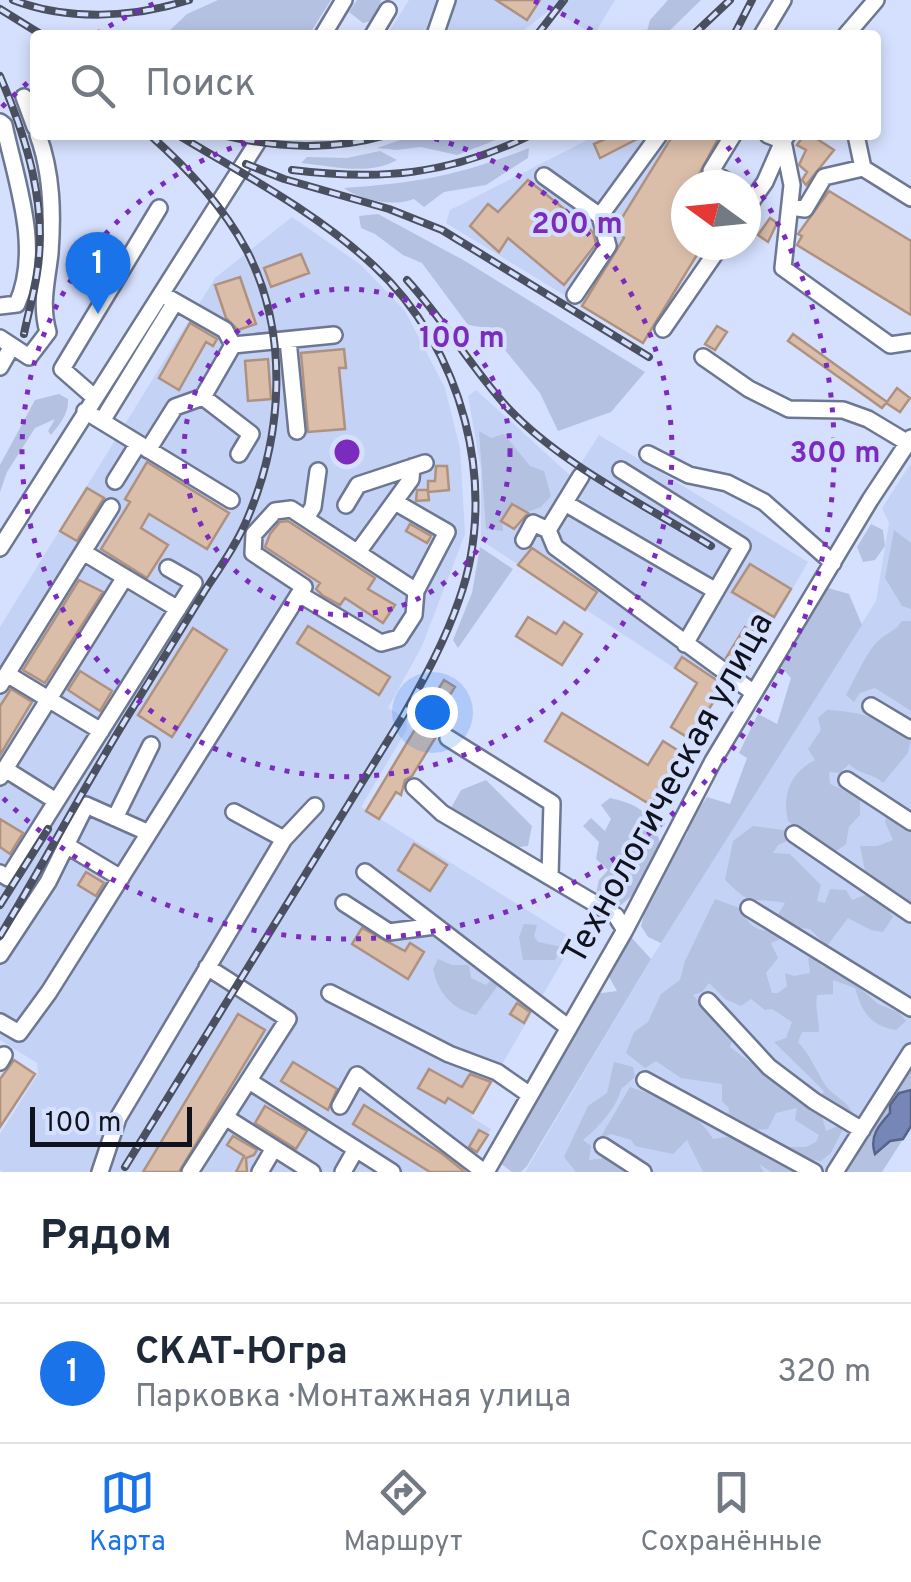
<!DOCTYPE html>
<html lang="ru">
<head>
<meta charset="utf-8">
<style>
  body { margin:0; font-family:Overpass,sans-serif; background:#f2f2f3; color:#1f2937 }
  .compass { position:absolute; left:671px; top:170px; width:90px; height:90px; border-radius:50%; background:#fff; box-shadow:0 5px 15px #0003; rotate:285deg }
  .scale { position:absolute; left:30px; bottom:25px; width:162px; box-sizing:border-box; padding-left:10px; border:5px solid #10131d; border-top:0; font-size:28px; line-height:35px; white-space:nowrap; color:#10131d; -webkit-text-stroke:8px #d5e0fe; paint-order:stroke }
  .you { position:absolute; left:432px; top:712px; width:35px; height:35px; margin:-25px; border:8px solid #fff; border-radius:50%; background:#1a73e8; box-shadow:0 0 0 15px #1a73e833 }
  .badge { display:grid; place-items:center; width:65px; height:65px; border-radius:50%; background:#1a73e8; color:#fff; font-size:32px; font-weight:700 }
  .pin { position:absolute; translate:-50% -82px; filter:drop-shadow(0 2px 5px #0008) }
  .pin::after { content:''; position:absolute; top:52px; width:35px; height:30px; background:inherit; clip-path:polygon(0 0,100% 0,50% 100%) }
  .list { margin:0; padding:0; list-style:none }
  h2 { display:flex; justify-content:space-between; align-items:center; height:130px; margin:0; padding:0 40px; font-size:42px }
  h2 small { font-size:32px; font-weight:400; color:#747a83 }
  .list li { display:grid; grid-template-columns:65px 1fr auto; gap:30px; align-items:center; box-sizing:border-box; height:140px; padding:0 40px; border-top:2px solid #e0e1e3 }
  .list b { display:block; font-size:38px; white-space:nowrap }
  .list p { margin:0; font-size:32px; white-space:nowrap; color:#747a83 }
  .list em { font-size:32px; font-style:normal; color:#747a83 }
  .icon { flex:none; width:55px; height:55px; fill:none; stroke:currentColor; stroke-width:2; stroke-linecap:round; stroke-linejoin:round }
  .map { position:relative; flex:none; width:911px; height:1172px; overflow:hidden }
  .search { position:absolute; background:#fff; box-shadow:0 5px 15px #0003; left:30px; right:30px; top:30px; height:110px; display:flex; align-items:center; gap:25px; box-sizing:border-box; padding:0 35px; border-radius:10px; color:#747a83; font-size:38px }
  .sheet { height:270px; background:#fff }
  nav { display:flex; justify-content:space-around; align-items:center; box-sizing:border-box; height:140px; border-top:2px solid #e0e1e3; background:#fff; font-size:28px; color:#747a83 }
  nav a { display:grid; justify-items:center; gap:5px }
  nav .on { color:#1a73e8 }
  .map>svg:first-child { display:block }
  .built { fill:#c4d2f5 }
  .green { fill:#b4c1e1 }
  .water { fill:#7687b7; stroke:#576489; stroke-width:2.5 }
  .building { fill:#dabeaa; stroke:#ae927f; stroke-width:2.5 }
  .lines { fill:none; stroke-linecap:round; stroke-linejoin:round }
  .minor-casing { stroke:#6d7792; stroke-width:20 }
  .minor { stroke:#fff; stroke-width:15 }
  .rail-casing { stroke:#4b5060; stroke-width:8 }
  .rail { stroke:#d5e0fe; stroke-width:4; stroke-dasharray:11; stroke-linecap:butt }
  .ring { fill:none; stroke:#7b2cbf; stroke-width:5; stroke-dasharray:5 10 }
  .labels { text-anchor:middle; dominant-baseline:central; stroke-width:8; stroke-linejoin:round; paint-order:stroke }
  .street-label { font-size:35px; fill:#10131d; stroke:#d5e0fe }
  .centre { fill:#7b2cbf; stroke:#d5e0fe; stroke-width:5 }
  .ring-label { font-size:30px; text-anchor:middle; font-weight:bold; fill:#7b2cbf; stroke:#d5e0fe; stroke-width:8; stroke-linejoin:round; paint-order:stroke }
</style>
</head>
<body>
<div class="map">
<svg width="911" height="1172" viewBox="0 0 911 1172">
  <rect width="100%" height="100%" fill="#d5e0fe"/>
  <!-- built -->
  <path class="built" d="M409,0H615L594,35L551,9L518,35H387Z
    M597,135H673L614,231L624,238L582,306L446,223L450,210Z
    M292,217L361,265L405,311L445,388L460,448L465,534L422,646L388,708L406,718L407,729L361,807L575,940L471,1117L491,1129L465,1172H3L0,1170V1134L38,1074L37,1063L0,1040V627L215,278Z
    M476,390L572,477L599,435L808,562L743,675L739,674L724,701L481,540V469L468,396Z
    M911,463V1126L882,1172H525L651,959L876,601L889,523L882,508Z"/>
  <!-- green -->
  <path class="green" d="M218,0H331L309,35H165L187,14Z
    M357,0H381L376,20L363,23L349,12Z
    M668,0H701L665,35H646L650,20Z
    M415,135H433L431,139L447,135H509L457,155L421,147L397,150L377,148Z
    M529,148L528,158L486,185L444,192L424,207L414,199C394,207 361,201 344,188C417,183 461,175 529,148Z
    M380,151L397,160C369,176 332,166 301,163L307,157L347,158Z
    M378,214L465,261L645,372L611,412L558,431L540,393L487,328L468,325L422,263L403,255L375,234L361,228L359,216Z
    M59,394L68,399C69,414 60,424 51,435L48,431L55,419L35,428L7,472L0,492V465L35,400Z
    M479,431L491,438L504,434L530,466L544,471L551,496L541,507L527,512L511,504L502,521L503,531L486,529Z
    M871,524L883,530L885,546L875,560L863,562L857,547Z
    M894,530L911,543V609L902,606L885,578Z
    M480,547L513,569L458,648L453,640L472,593Z
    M828,588L849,594L862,625L661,943L648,937L641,926L647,904L688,832V825L707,797L730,804L747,758L739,753L758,714L777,724L791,678L781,667Z
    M902,621H911V711L875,688L860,693L854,702L846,695C854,681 869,645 883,637C892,630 895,631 902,621Z
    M827,710C856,711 889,719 911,738L908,753L883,783C873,773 860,775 849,764L840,773L829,772L830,784L860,797V815L849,827L846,844L832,854L788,821C782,794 790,773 815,760L808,749L821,730L818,718Z
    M486,780L532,826L528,846L513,848L451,808L461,790Z
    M610,798C639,804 653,814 660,843L635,893L620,906L616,901L625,866L619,860L613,880L602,897L596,894L599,880L608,870L596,859L599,842L583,826L591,818L605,831L611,819L601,805Z
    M887,815L911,830V905L866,876L860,846H877L893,840L885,822Z
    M753,826L784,830L787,841L778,845L773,853L790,854L821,885L817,901L825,903L830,889L846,890L852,900L865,895L883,902L893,917L883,932L871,930L848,918L827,946L810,929L789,927L777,916L785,903C748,896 756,910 725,880L733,841Z
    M715,899L742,909C749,928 758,932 778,931L783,938L771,943L778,958L766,973L772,993H778L787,986L785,973L794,976L810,973L808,958L813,957L822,966L842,972L878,1004L898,1012L906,1021L896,1030C870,1026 862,1012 855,988L833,980V994L817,995C815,1009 819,1018 819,1032H802L798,1042C811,1056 816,1071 826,1086C836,1099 850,1101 854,1118L821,1098L824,1091L774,1042L786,1038L792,1022L772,1009L765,1010L751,999L741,1006L725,999L709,983L702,992L693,995L732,1040L730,1047L822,1116L826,1131L838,1126L844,1127L831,1153L821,1161L796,1157L789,1147H806L816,1142L819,1135L795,1120L797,1108L776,1113L768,1129L752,1130L728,1119L729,1108L722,1101V1084L681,1078L656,1061L645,1068L626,1053L634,1032L648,1022L661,994L680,980L685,961Z
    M524,924L537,925L534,936L538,942L562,947L555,960H523L519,937Z
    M631,937L651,959L527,1166L521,1172H512L500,1163L595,994L617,991L607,973Z
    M438,959L452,965H469L471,978L486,985L493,978L499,984L476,1015C452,1009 438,993 433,969Z
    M911,1061V1090C899,1093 890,1098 890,1112L876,1129L890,1141L903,1139L882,1172H847L856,1150Z
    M614,1062L633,1067L635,1077L621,1089C618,1106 597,1129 583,1140L591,1146L589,1160L606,1158L633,1172H576L564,1157L588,1106L607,1093Z
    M630,1087C660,1097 698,1111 713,1139L732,1136L796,1172H771L759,1164L764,1172H703L687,1140L673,1154L635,1146L631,1140L611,1134L600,1138Z"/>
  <!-- water -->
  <path class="water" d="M911,1090V1126L903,1139L890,1141L875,1154C869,1136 879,1125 890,1113V1105L899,1093Z"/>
  <!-- building -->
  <path class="building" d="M496,0H540L527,20Z
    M614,135H645L600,158L594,144Z
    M673,135H720L698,176L712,185H686V245H703L643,343L582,306L624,238L615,229Z
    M804,135H811L834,150L806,185L802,180L807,172L799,165L806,150L797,145Z
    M528,180L593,232L596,244L564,285L508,238L499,252L470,226L488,204L498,212Z
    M829,191L911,241V315L797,245L802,236L798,234Z
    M770,218L777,223L768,242L758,235Z
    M301,254L309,273L271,287L264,268Z
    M240,277L256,324L238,330L226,318L215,285Z
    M190,323L217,339L213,346L206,342L179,390L159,378Z
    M717,326L727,332L715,350L705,344Z
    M793,334L887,402L897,388L910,398L900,412L886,403L882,408L788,341Z
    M344,349L346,368H339L345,429L308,432L301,353Z
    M268,359L271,399L248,401L245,361Z
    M147,462L229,513L207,549L149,514L141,528L168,545L147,578L101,549L130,502L125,499Z
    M436,466H447L449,490L428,492L429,500L416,501L417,490H428V481H435Z
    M87,488L104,498L77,541L60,531Z
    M512,504L528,513L514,529L501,521Z
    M288,521L375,578L368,589L395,605L383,623L345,598L340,605L322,595L316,589L320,583L265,547L270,534L280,522Z
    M410,524L431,536L427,543L406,531Z
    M532,548L597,592L585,610L518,565Z
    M750,564L791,589L774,617L732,592Z
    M79,580L103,592L45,683L23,670Z
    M528,617L556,634L564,622L582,634L562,665L516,636Z
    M308,626L390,677L379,695L297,643Z
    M745,627L765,639L745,672L726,658Z
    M193,628L227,650L172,737L138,715Z
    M682,657L724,685L690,739L671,727L697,683L675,668Z
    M80,671L112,691L100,711L68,690Z
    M444,680L455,687L443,706L432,699Z
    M11,689L32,702L0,755V706Z
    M562,713L648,765L663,741L685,755L680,764L677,762L651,805L545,741Z
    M420,721L439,732L437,735L412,776L405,780L401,795L396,792L379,819L366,811Z
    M0,819L23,833L10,854L0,847Z
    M414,844L447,865L430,891L398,870Z
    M86,872L104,883L96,896L78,885Z
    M362,928L405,951L410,943L424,952L408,979L352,944Z
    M517,1003L530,1012L524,1023L510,1014Z
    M238,1014L265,1030L179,1172H143Z
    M14,1060L35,1074L0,1127V1079Z
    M293,1062L337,1089L328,1110L281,1081Z
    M429,1069L462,1087L470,1074L491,1082L473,1113L448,1098L445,1103L418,1088Z
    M364,1105L441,1153L465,1172H430L353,1124Z
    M265,1106L307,1131L296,1149L255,1123Z
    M479,1130L488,1135L477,1152L469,1147Z
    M233,1136L257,1150L254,1155L246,1158L247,1172H236L244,1156L227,1145Z"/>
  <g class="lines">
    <!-- minor casing -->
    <g class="minor-casing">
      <path id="minor" d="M323,35L344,0
        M373,35L388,10
        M435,35L447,0
        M762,35L783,0
        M846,35L876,0
        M24,97L35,127
        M0,122L4,125C16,181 42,249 17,304L0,306
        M787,135L783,141L792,185L783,268L890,345L911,342
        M856,135L863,168L911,198
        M544,176L600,216L659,135
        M732,185L711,171L733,135
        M790,207L805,209L824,177L863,168
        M746,209L765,182L783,141L768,135
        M575,295L608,246L600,216
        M167,297L225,330L233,345
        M663,329L721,245
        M0,338L29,357L48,332C40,304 47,281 50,253C53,213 52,173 38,135
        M288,340L297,431
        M233,345L334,335
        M703,357L749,389L789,409L843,410L868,419L908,443
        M0,367L12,346
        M94,397L62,369L159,208
        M203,397L251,434L239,454
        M85,411L231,500
        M102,421L175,302
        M148,450L175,407L203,397L233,345
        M648,454L689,475L727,483L764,502L833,563
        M621,470L742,546L685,644
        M581,476L548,530L555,547L754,693
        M115,481L138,444
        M395,502L447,532L416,591
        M565,503L716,591
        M346,505L358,485L425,463
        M306,518L313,507L318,471
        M524,540L533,523L548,530
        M0,548L262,135
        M83,552L178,609
        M358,552L411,479L412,467
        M7,674L101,731
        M0,685L111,507
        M871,706L911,730
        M448,738L552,803L550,876
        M5,769L56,801
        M0,777L125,577
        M847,780L911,822
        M414,787L442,813L616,916L625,930
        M234,812L284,839
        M115,818L151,745
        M794,834L911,914
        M66,845L121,878
        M365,872L569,1028
        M0,873L8,878L194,583L168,568
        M344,903L389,932L435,926
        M749,908L911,1008
        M0,955L48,882L86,805L149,833
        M330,993L449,1054L497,1072L530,1095
        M708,1001L769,1067L814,1101L862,1130
        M0,1022L19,1033L49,992L299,594L304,587L253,553L254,534L275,511L291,509L416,591L414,615L399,638L381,643L299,594
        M0,1062L4,1055
        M645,1080L814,1172
        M249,1081L392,1172
        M340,1106L357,1075L484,1172
        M225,1117L312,1172
        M603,1146L643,1172
        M100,1172L118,1118L284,839L315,806
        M190,1172L288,1019L207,967
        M260,1172L274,1148
        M343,1172L356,1149
        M486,1172L625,930L713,761L870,500L911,438
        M835,1172L911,1052"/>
    </g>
    <!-- minor -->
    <use href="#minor" class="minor"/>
    <!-- rail casing -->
    <g class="rail-casing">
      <path id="rail" d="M13,0C67,21 134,18 189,0
        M0,9L42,35
        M537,35L564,0
        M693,35L730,0
        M734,35L752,0
        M0,76C26,137 48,205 37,273C34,294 28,314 24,334
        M222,135C278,148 331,151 387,135
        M246,164L284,179L389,209L442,230L649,357
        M292,170C382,181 448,175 531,135
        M407,280C443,319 471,367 507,407C560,464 645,505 711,546
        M0,905L48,829
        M0,936C46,860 87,781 134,706C158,667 182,628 206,589C221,566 238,542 248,517C283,434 289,333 247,251C223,206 188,169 150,135
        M125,1167L403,716C424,679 445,641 459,600C500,486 462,347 374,266C317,213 245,175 178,135"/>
    </g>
    <!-- rail -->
    <use href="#rail" class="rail"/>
  </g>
  <!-- distance rings -->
  <g class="ring">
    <circle cx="347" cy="452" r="163"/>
    <path d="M420 135A325 325 0 1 1 274 135"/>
    <path d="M2 107A488 488 0 0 1 33 78M96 34A488 488 0 0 1 160 1M534 1A488 488 0 0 1 598 34M718 135A488 488 0 0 1 2 797"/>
  </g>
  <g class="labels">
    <!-- street labels -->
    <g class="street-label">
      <text transform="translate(669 789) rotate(-61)">Технологическая улица</text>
    </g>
  </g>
  <circle cx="347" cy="452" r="15" class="centre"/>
  <g class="ring-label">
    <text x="577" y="233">200 m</text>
    <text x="462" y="347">100 m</text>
    <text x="835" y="462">300 m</text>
  </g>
</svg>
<svg class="compass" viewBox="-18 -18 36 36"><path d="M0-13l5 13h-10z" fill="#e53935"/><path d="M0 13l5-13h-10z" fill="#747a83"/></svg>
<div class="scale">100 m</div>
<div class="you"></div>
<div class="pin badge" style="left:98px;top:314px">1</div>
<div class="search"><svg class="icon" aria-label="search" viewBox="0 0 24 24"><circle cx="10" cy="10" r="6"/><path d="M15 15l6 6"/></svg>Поиск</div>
</div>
<section class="sheet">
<h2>Рядом<small></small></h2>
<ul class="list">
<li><span class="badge">1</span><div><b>СКАТ-Югра</b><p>Парковка · Монтажная улица</p></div><em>320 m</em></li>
</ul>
</section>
<nav>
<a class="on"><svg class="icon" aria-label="map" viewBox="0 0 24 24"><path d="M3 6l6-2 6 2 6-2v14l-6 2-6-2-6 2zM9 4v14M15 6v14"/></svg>Карта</a>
<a><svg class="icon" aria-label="directions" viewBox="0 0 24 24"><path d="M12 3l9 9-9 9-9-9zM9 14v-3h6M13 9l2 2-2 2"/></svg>Маршрут</a>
<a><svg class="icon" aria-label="saved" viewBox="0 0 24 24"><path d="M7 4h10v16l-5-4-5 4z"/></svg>Сохранённые</a>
</nav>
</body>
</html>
